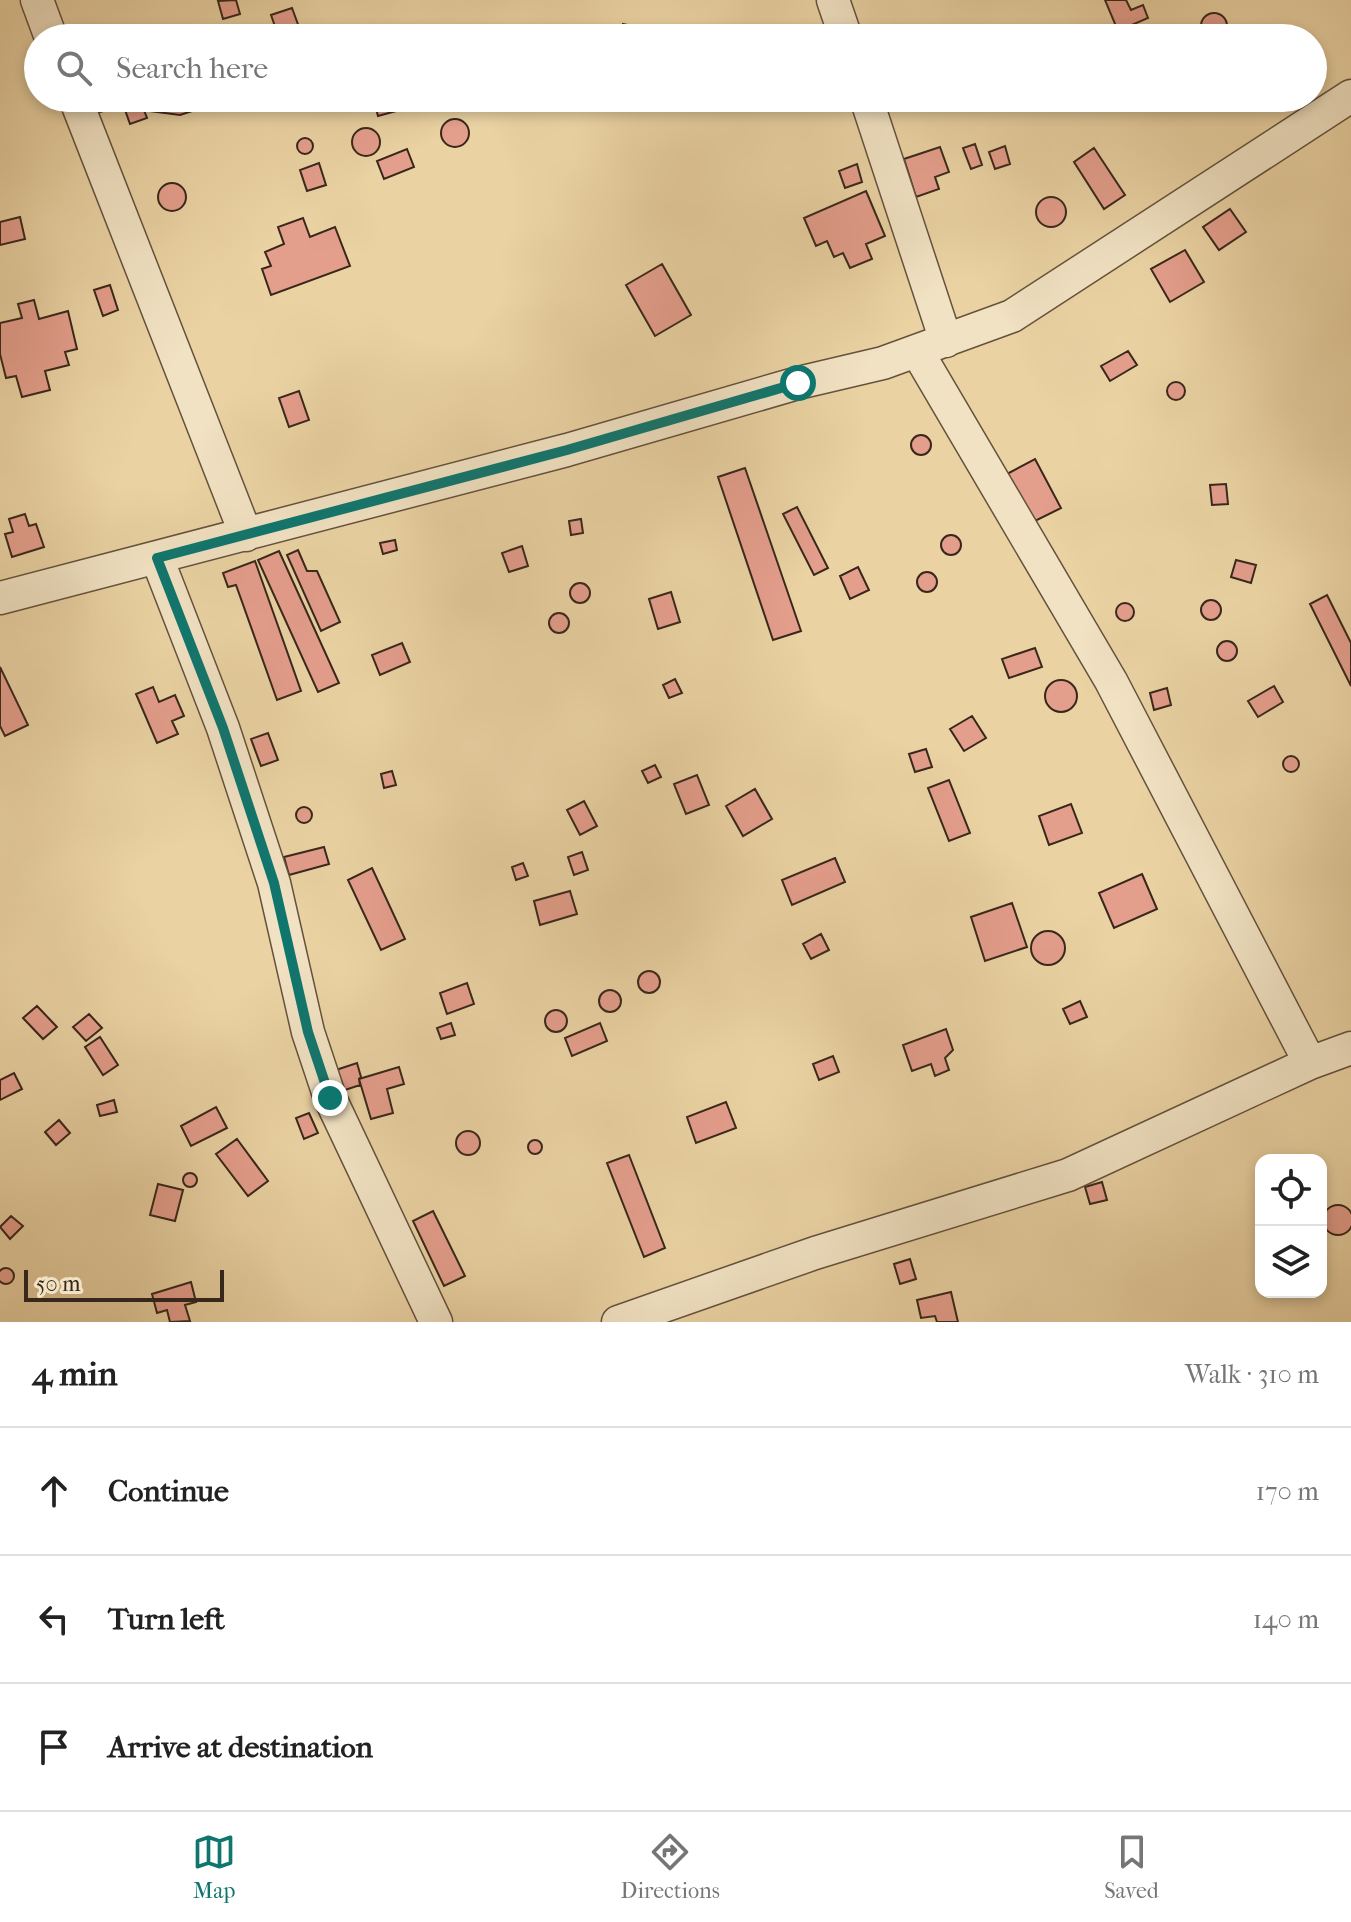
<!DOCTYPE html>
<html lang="en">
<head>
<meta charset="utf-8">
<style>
  body { margin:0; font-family:"IM FELL French Canon",serif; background:#f6f6f6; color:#222 }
  .controls { position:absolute; right:24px; bottom:24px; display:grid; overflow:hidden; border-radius:16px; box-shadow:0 4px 12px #0003 }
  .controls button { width:72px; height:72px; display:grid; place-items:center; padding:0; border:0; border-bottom:2px solid #e0e0e0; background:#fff; color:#222; font:40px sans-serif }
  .scale { position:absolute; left:24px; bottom:20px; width:200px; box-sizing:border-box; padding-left:8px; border:4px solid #38281b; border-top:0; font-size:22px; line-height:28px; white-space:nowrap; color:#38281b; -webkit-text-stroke:6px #f1e2c3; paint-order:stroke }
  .stop { position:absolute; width:24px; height:24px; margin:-18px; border:6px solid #0f766e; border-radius:50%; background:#fff }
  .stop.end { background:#0f766e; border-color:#fff; box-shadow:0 2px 8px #0008 }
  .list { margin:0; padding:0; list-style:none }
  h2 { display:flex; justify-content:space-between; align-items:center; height:104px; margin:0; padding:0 32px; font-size:34px }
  h2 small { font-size:26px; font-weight:400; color:#767676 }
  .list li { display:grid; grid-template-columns:52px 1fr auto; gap:24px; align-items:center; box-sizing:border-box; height:128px; padding:0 32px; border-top:2px solid #e0e0e0 }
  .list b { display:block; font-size:30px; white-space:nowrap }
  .list em { font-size:26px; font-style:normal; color:#767676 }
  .icon { flex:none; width:44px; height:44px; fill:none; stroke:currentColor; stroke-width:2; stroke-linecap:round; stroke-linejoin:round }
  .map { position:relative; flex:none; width:1351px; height:1322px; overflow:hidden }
  .search { position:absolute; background:#fff; box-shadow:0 4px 12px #0003; left:24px; right:24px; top:24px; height:88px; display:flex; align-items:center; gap:20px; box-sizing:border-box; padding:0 28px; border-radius:44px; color:#767676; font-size:30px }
  .sheet { height:488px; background:#fff }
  nav { display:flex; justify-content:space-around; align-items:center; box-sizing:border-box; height:112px; border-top:2px solid #e0e0e0; background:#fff; font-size:22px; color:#767676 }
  nav a { display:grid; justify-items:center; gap:4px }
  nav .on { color:#0f766e }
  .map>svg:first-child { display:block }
  .building { fill:#e49e8c; stroke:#38281b; stroke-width:2 }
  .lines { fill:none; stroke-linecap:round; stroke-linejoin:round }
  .minor-casing { stroke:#64523d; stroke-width:35 }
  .minor { stroke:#f1e2c3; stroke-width:32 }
  .route { stroke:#0f766e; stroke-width:10 }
</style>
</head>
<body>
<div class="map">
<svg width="1351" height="1322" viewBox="0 0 1351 1322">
  <rect width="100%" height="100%" fill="#ead2a3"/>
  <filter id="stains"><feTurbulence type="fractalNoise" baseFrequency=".0025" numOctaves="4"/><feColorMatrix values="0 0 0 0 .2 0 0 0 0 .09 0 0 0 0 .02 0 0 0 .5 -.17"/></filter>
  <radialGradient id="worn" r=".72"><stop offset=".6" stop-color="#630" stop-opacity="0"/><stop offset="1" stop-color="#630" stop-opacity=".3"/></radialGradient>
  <!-- building -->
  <path class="building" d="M236,0L240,14L223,19L218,1Z
    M1105,0H1126L1131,10L1143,5L1148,18L1118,31Z
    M292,8L303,38H279L271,15Z
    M1201 26a13 13 0 1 1 26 0a13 13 0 1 1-26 0Z
    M623,24L685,38H620Z
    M232,25L268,29L271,38H193Z
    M95,98H113L116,107L100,112Z
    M146,98H232L180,115L150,111Z
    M358,98H404L407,108L378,116L375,105L361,109Z
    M140,100L147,118L130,124L124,107Z
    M441 133a14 14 0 1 1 28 0a14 14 0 1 1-28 0Z
    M352 142a14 14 0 1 1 28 0a14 14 0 1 1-28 0Z
    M297 146a8 8 0 1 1 16 0a8 8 0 1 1-16 0Z
    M975,144L982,165L971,169L963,148Z
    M1005,146L1010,164L995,169L989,152Z
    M940,147L949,172L935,177L939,189L916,197L904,159Z
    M1094,148L1125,195L1104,209L1074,162Z
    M407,149L414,167L384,179L377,161Z
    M319,163L326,185L307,191L300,170Z
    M857,164L862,182L845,188L839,171Z
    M158 197a14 14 0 1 1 28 0a14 14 0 1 1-28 0Z
    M866,191L885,236L866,244L872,259L850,268L843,253L834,257L827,241L816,246L804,218Z
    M1036 212a15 15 0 1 1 30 0a15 15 0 1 1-30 0Z
    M1230,209L1246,232L1219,250L1203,227Z
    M20,217L25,239L0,245V222Z
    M303,218L310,237L335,227L350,266L271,295L262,269L271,266L265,252L284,244L278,227Z
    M1185,250L1204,282L1170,302L1151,269Z
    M662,264L691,315L655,336L626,285Z
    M110,285L118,310L103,316L94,290Z
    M34,300L39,319L68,311L77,349L65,352L69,365L45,371L50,390L22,397L16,376L6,378L0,354V323L22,318L18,304Z
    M1128,351L1137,365L1110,381L1101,366Z
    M1167 391a9 9 0 1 1 18 0a9 9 0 1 1-18 0Z
    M299,391L309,420L289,427L279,398Z
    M911 445a10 10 0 1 1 20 0a10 10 0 1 1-20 0Z
    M1035,459L1061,508L1033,522L1007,474Z
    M745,468L801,631L773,640L718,477Z
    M1226,484L1228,504L1212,505L1210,485Z
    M797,507L828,568L814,575L783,514Z
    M25,514L29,526L36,524L44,547L12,557L5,534L13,532L9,519Z
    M581,519L583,533L571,535L569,521Z
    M941 545a10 10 0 1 1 20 0a10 10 0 1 1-20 0Z
    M395,540L397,550L383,554L380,543Z
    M522,546L528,566L509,572L502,553Z
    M298,550L307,571H317L340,622L321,631L287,555Z
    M279,551L339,683L318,692L258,560Z
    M1236,560L1256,565L1251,583L1231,577Z
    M255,561L301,691L277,700L236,585L228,587L223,573Z
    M858,567L869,590L850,599L840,576Z
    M917 582a10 10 0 1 1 20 0a10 10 0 1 1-20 0Z
    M570 593a10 10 0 1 1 20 0a10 10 0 1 1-20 0Z
    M671,592L680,622L658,629L649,599Z
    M1327,595L1351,643V686L1310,604Z
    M1201 610a10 10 0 1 1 20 0a10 10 0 1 1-20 0Z
    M1116 612a9 9 0 1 1 18 0a9 9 0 1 1-18 0Z
    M549 623a10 10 0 1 1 20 0a10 10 0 1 1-20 0Z
    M1217 651a10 10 0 1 1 20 0a10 10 0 1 1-20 0Z
    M402,643L410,662L380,675L372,655Z
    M1035,648L1042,667L1009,678L1002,659Z
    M0,667L28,725L5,736L0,726Z
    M675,679L682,693L669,698L663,685Z
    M1045 696a16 16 0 1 1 32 0a16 16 0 1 1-32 0Z
    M1274,686L1283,702L1258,717L1248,701Z
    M153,687L159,702L175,695L184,716L172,721L178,734L157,743L136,694Z
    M1167,688L1171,705L1154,710L1150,693Z
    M972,716L986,738L964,751L950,729Z
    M268,733L278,760L261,766L251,739Z
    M926,749L932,767L915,772L909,754Z
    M1283 764a8 8 0 1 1 16 0a8 8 0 1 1-16 0Z
    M655,765L661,777L648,783L642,771Z
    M392,771L396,785L384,788L381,774Z
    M697,775L709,805L686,814L674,784Z
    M949,780L970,833L949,841L928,788Z
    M755,789L772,819L743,836L726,806Z
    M584,801L597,826L580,835L567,810Z
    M1071,804L1082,833L1049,845L1039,816Z
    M296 815a8 8 0 1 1 16 0a8 8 0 1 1-16 0Z
    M324,847L329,864L289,875L284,857Z
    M582,852L588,870L574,875L568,857Z
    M835,858L845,882L792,905L782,880Z
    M523,863L528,876L516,880L512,867Z
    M372,868L405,939L381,950L348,880Z
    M1142,874L1157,909L1114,928L1099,893Z
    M570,891L577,914L540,925L534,901Z
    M1012,903L1027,947L985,961L971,917Z
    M1031 948a17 17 0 1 1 34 0a17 17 0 1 1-34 0Z
    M821,934L829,950L811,959L803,944Z
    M638 982a11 11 0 1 1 22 0a11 11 0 1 1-22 0Z
    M467,983L474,1004L447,1014L440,993Z
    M599 1001a11 11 0 1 1 22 0a11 11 0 1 1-22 0Z
    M1080,1001L1087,1017L1070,1024L1063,1009Z
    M37,1006L57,1027L43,1039L23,1018Z
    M545 1021a11 11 0 1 1 22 0a11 11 0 1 1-22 0Z
    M89,1014L102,1028L86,1041L73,1027Z
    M451,1023L455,1035L441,1039L437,1028Z
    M600,1023L607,1041L572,1056L565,1038Z
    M946,1029L953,1050L945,1058L949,1070L935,1076L931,1064L912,1071L903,1045Z
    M100,1037L118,1065L103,1075L85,1047Z
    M833,1056L839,1072L819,1080L813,1064Z
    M357,1063L361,1077L359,1079L360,1085L342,1091L336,1070Z
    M399,1067L404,1084L387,1089L393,1113L371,1119L359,1079Z
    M14,1073L22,1089L0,1100V1080Z
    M114,1100L117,1112L100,1116L97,1105Z
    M726,1102L736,1128L696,1143L687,1117Z
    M216,1107L227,1128L191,1146L181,1126Z
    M309,1113L318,1133L304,1139L296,1118Z
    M59,1120L70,1133L56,1145L45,1132Z
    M456 1143a12 12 0 1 1 24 0a12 12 0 1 1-24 0Z
    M237,1139L268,1181L248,1196L216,1154Z
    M528 1147a7 7 0 1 1 14 0a7 7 0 1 1-14 0Z
    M629,1155L665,1248L644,1257L607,1163Z
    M183 1180a7 7 0 1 1 14 0a7 7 0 1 1-14 0Z
    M1102,1182L1107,1200L1090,1204L1085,1187Z
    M158,1184L183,1190L175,1221L150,1215Z
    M1323 1220a15 15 0 1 1 30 0a15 15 0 1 1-30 0Z
    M433,1211L465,1276L444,1286L413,1221Z
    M11,1216L23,1226L10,1239L0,1227Z
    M910,1259L916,1279L900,1284L894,1264Z
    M-2 1276a8 8 0 1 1 16 0a8 8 0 1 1-16 0Z
    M191,1282L196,1302L185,1305L190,1321L170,1322L167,1310L157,1313L152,1294Z
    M951,1292L958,1322H937L935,1316L921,1318L917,1300Z"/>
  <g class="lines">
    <!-- minor casing -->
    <g class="minor-casing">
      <path id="minor" d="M37,0L51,38
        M833,0L846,38
        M75,98L246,535
        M866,98L946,341
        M917,351L1111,681L1310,1063
        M157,558L223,728L274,883L308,1032L330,1098L436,1322
        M0,598L567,450L798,383L883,363L1012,316L1351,96
        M618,1322L815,1253L1068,1175L1310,1063L1351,1048"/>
    </g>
    <!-- minor -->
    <use href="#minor" class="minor"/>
  </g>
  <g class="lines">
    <!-- route -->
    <path class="route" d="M330,1098L308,1032L274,883L223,728L157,558L567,450L798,383"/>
  </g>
  <rect width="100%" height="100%" filter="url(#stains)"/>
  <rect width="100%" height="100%" fill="url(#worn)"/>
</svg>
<div class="controls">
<button><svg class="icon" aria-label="locate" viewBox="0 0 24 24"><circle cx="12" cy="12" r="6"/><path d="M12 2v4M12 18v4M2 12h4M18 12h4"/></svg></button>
<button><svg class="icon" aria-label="layers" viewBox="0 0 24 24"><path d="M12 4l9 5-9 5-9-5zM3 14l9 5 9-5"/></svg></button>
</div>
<div class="scale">50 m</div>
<div class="stop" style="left:798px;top:383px"></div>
<div class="stop end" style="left:330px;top:1098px"></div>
<div class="search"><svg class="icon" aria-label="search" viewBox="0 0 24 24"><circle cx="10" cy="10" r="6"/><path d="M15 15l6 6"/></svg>Search here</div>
</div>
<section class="sheet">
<h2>4 min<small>Walk · 310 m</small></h2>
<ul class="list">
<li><svg class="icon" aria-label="ahead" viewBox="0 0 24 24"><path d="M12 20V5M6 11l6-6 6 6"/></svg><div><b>Continue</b></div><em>170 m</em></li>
<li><svg class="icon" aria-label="left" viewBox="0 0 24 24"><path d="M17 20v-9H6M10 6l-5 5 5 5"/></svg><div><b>Turn left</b></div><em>140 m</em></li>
<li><svg class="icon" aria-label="arrive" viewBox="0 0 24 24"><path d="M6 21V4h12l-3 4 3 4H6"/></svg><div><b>Arrive at destination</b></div></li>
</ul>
</section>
<nav>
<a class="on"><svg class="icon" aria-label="map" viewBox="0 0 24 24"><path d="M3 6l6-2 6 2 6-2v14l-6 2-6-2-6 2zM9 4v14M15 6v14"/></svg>Map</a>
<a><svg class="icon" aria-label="directions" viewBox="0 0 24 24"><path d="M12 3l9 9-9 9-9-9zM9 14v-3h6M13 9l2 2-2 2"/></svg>Directions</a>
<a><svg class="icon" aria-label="saved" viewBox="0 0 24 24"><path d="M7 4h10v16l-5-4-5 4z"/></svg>Saved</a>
</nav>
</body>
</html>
